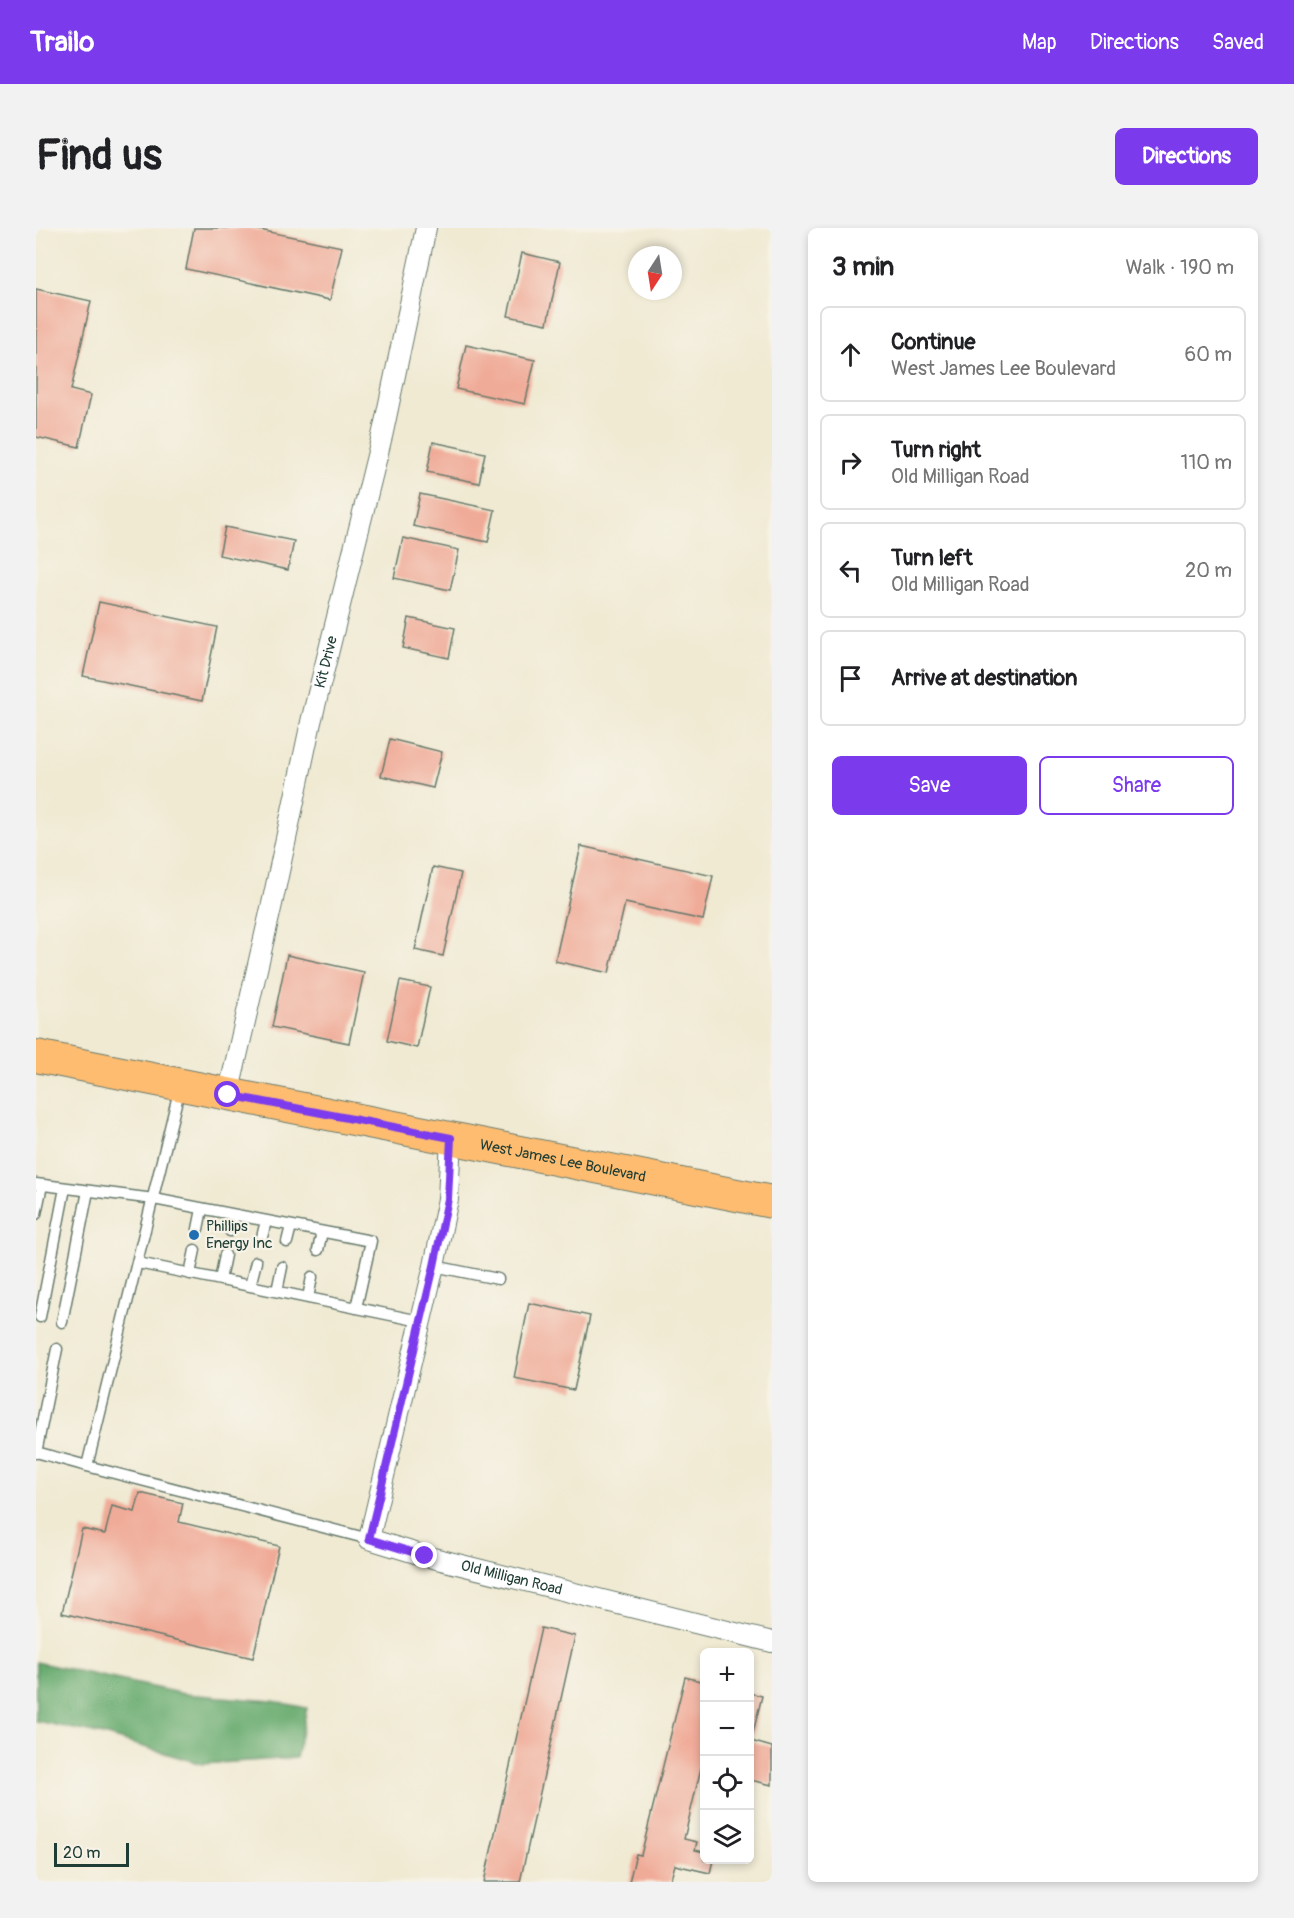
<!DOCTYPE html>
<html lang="en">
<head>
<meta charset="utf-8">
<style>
  body { margin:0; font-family:Pangolin,sans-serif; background:#f2f2f2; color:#202124 }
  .controls { position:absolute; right:18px; bottom:18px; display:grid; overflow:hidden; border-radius:9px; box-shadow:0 3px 9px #0003 }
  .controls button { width:54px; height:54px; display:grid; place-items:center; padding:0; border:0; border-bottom:2px solid #e0e0e0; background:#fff; color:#202124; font:30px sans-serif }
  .compass { position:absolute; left:592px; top:18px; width:54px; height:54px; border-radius:50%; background:#fff; box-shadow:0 3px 9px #0003; rotate:192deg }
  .scale { position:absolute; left:18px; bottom:15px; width:75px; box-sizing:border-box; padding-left:6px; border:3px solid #1f3d34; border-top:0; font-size:16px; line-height:21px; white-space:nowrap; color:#1f3d34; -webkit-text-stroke:4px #f7f3e8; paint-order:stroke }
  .stop { position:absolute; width:18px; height:18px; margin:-14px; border:4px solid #7c3aed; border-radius:50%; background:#fff }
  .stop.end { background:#7c3aed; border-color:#fff; box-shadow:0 2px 6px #0008 }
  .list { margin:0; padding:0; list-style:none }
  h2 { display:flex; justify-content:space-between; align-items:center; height:78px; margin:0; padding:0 24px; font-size:26px }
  h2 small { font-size:20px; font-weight:400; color:#757577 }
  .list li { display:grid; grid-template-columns:39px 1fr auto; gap:18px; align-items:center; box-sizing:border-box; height:96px; margin:0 12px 12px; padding:0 12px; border:2px solid #e0e0e0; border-radius:9px }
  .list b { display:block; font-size:22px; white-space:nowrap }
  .list p { margin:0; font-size:20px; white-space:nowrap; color:#757577 }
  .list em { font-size:20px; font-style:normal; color:#757577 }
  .actions { display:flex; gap:12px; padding:18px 24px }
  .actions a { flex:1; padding:14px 0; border:2px solid #7c3aed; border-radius:9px; text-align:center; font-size:21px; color:#7c3aed }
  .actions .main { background:#7c3aed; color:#fff }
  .icon { flex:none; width:33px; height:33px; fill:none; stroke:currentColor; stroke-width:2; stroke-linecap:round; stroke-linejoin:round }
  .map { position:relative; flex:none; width:736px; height:1654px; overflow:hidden; border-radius:9px }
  header { display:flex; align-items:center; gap:36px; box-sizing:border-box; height:84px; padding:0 30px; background:#7c3aed; color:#fff }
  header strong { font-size:28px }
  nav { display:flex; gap:33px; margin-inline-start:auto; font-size:21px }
  .intro { display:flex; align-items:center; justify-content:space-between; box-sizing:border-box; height:144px; padding:0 36px }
  h1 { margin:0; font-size:42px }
  .button { padding:15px 27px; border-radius:9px; background:#7c3aed; color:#fff; font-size:21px; font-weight:700 }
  main { display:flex; gap:36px; padding:0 36px }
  aside { flex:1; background:#fff; border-radius:9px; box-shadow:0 3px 9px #0003 }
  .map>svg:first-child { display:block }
  .forest { fill:#69ac6f; stroke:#447452; stroke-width:1.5 }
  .building { fill:#f0ab98 }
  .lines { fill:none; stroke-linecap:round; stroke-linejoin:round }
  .service-casing { stroke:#687a6c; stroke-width:13 }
  .minor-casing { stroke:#687a6c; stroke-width:22 }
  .primary-casing { stroke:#687a6c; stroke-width:34 }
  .service { stroke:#fff; stroke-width:10 }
  .minor { stroke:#fff; stroke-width:20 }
  .primary { stroke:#febc70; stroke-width:32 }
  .route { stroke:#7c3aed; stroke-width:8 }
  .poi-dot { fill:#1f6fb2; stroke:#f7f3e8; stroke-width:2 }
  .labels { text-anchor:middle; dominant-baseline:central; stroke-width:4.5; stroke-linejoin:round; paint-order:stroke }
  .street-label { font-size:15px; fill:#1f3d34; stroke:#f7f3e8 }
  .poi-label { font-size:15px; fill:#1f3d34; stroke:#f7f3e8; text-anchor:start }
</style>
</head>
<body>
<header>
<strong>Trailo</strong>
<nav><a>Map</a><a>Directions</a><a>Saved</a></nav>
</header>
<div class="intro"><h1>Find us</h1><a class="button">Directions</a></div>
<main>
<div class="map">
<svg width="736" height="1654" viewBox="0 0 736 1654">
  <rect width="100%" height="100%" fill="#f7f3e8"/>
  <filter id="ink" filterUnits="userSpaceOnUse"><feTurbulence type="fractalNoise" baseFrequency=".0167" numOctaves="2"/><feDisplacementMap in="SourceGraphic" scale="12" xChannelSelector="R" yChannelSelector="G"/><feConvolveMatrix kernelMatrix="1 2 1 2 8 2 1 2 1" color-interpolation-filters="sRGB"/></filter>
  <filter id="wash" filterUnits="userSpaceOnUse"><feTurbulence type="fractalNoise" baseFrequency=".008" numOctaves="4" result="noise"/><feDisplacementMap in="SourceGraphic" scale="24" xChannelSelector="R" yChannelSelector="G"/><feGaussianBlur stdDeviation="1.35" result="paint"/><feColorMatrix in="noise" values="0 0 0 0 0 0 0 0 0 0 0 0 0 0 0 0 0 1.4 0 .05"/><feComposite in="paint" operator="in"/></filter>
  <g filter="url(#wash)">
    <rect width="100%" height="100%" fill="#f0ead3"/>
    <!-- forest -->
    <path class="forest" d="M0,1434L148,1466L237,1473L271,1480L260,1530L166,1536L67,1507L0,1493Z"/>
    <g id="blocks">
      <!-- building -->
      <path class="building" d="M158,0H214L306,19L294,72L150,41Z
        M486,25L524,34L511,96L472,88Z
        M0,61L55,73L35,162L55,167L43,219L0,209Z
        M430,117L499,132L489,176L420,161Z
        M397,214L449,225L443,255L391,244Z
        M384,266L459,282L452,314L377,298Z
        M189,299L258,313L252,342L183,327Z
        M367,310L423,322L414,362L358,350Z
        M63,374L181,399L166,473L47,448Z
        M373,390L419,400L413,430L367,420Z
        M354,511L406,524L397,560L345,548Z
        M545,618L677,648L667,692L589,675L573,745L519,733Z
        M397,639L425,645L407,728L379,722Z
        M251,727L328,744L313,815L236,799Z
        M364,753L394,759L381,820L351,813Z
        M493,1075L554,1088L538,1162L478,1150Z
        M104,1265L147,1275L143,1294L243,1318L217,1430L26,1385L46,1301L69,1306L76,1278L99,1284Z
        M505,1400L539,1408L484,1654H448Z
        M649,1449L668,1454V1541L665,1540L648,1611L661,1614L659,1622L668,1624V1632H677L674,1645L639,1637L634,1654H593L600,1626L605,1627Z
        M714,1465L726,1468L715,1513L736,1519V1557L714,1552Z"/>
    </g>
  </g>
  <g filter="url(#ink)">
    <use href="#blocks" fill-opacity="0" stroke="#687a6c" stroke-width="1.5"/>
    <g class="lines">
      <!-- service casing -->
      <g class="service-casing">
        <path id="service" d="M144,859L51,1238L333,1311
          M0,956L118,971L335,1013L320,1080
          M0,986L6,957
          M162,1001L166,981
          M194,1003L198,987
          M226,1009L230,993
          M251,1014L255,998
          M282,1022L286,1004
          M102,1035L384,1093
          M398,1038L462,1051
          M154,1046L159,1022
          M184,1052L189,1027
          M214,1058L220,1034
          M241,1063L246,1039
          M272,1070L276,1049
          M4,1089L29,960
          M26,1094L52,963
          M0,1224L51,1238
          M0,1225L21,1121"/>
      </g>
      <!-- minor casing -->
      <g class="minor-casing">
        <g id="minor">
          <path id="s1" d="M192,867L236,676L275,494L347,204L390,0"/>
          <path id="s2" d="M415,910L412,971L398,1038L333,1311L389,1328L736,1414"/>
        </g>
      </g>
      <!-- primary casing -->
      <g class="primary-casing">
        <g id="primary">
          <path id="s3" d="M0,828L736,974"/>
        </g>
      </g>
      <!-- service -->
      <use href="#service" class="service"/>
      <!-- minor -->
      <use href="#minor" class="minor"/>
      <!-- primary -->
      <use href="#primary" class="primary"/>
    </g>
  </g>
  <g class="lines" filter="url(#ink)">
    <!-- route -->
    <path class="route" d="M192,867L415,910L412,971L398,1038L333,1311L389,1328"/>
  </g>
  <!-- markers -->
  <circle class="poi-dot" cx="158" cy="1007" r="6"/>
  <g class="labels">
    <!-- street labels -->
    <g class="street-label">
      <text stroke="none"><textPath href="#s1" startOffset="444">Kit Drive</textPath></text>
      <text stroke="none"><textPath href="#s3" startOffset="537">West James Lee Boulevard</textPath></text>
      <text stroke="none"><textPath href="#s2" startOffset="558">Old Milligan Road</textPath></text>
    </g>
    <!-- poi labels -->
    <g class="poi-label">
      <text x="170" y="998">Phillips<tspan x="170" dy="17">Energy Inc</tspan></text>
    </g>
  </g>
</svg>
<div class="controls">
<button>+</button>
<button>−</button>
<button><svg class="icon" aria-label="locate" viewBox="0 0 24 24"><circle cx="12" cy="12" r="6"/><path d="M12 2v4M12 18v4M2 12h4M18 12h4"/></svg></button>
<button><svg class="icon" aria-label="layers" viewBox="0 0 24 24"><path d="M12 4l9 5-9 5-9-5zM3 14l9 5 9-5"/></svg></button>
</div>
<svg class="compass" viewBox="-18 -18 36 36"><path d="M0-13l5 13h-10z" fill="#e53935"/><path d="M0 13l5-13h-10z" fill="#757577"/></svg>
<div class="scale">20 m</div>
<div class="stop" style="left:192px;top:867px"></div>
<div class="stop end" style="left:389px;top:1328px"></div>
</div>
<aside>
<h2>3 min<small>Walk · 190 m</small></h2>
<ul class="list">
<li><svg class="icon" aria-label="ahead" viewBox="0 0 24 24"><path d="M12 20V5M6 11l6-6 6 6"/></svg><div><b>Continue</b><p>West James Lee Boulevard</p></div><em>60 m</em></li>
<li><svg class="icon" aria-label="right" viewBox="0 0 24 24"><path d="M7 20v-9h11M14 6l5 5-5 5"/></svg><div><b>Turn right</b><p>Old Milligan Road</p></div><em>110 m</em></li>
<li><svg class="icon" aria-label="left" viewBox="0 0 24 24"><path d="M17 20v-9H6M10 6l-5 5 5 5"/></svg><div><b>Turn left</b><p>Old Milligan Road</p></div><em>20 m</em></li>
<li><svg class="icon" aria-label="arrive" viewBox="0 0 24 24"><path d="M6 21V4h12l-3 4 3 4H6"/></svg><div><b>Arrive at destination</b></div></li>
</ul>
<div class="actions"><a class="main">Save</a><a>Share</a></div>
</aside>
</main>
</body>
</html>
